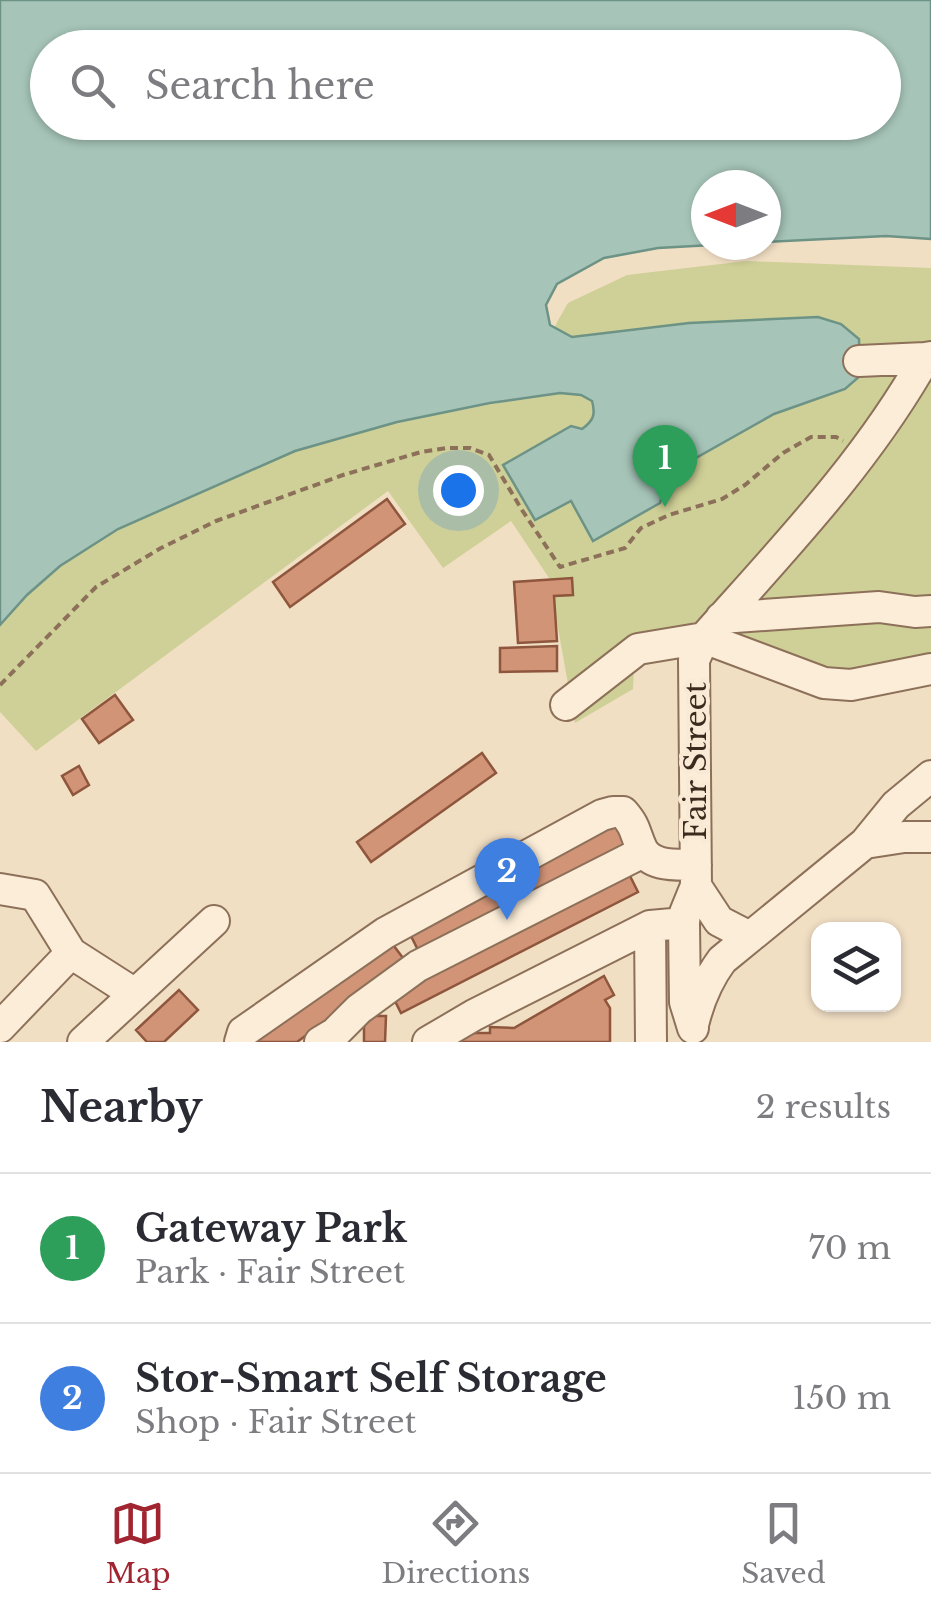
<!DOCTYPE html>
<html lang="en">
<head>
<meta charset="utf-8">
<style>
  body { margin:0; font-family:"Libre Baskerville",serif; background:#f7f7f7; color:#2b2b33 }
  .controls { position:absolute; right:30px; bottom:30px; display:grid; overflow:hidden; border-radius:20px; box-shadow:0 2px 8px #0004 }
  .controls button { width:90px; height:90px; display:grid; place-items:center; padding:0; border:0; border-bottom:2px solid #e1e1e2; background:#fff; color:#2b2b33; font:50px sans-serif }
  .compass { position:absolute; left:691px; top:170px; width:90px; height:90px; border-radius:50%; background:#fff; box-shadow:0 2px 8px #0004; rotate:270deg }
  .you { position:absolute; left:458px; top:490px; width:35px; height:35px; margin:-25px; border:8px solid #fff; border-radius:50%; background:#1a73e8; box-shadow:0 0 0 15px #1a73e833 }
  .badge { display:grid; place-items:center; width:65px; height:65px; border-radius:50%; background:#a02531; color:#fff; font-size:32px; font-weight:700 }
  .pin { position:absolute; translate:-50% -82px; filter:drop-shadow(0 2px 5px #0008) }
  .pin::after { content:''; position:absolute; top:52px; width:35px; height:30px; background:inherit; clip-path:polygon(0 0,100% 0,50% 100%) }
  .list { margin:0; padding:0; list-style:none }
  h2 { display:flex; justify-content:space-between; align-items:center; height:130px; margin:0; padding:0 40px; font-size:42px }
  h2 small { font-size:32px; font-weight:400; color:#7c7c81 }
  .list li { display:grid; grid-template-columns:65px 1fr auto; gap:30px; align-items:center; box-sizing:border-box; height:150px; padding:0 40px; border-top:2px solid #e1e1e2 }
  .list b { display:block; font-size:38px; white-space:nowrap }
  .list p { margin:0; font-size:32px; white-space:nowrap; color:#7c7c81 }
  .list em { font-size:32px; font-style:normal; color:#7c7c81 }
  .icon { flex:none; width:55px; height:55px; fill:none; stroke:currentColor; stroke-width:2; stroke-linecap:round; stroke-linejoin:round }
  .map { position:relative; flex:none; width:931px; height:1042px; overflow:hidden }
  .search { position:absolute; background:#fff; box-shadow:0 2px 8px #0004; left:30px; right:30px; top:30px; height:110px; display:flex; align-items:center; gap:25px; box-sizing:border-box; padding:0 35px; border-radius:55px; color:#7c7c81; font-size:38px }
  .sheet { height:430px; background:#fff }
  nav { display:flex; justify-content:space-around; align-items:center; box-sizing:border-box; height:140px; border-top:2px solid #e1e1e2; background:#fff; font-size:28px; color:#7c7c81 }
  nav a { display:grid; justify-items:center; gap:5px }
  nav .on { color:#a02531 }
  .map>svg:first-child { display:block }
  .green { fill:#cfd097 }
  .water { fill:#a6c4b8; stroke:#6c9386; stroke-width:2.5; fill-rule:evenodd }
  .building { fill:#d29477; stroke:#8e563d; stroke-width:2.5 }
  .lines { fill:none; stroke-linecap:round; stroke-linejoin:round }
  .minor-casing { stroke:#8d7059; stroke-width:34 }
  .path { stroke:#8d7059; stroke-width:4; stroke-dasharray:8 5; stroke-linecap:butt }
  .minor { stroke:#fbedd8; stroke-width:30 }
  .labels { text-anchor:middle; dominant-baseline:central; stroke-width:8; stroke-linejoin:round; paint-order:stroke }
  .street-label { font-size:30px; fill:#3c2a1e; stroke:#f8ead4 }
</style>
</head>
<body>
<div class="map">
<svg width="931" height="1042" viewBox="0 0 931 1042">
  <rect width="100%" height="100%" fill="#f1dfc4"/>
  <!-- green -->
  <path class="green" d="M746,261L931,268V669L851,685L714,626L635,645L633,689L575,723L549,578L511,521L443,568L388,491L36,751L0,712V625L27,595L60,566L118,530L196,493L295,451L397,422L525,398L557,322L568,303L627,275Z"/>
  <!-- water -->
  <path class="water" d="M0,0H931V239L886,236L766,242V185H706V245H712L658,248L604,258L557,284L546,305L550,325L572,337L689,323L818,317L841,324L859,339L860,376L845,389L774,414L680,467L665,486L660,503L593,541L571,501L535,520L503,465L571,426L582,429C593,421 596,415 592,401L581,395L560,393L490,403L397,422L295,451L118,529L60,566L27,595L0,625ZM48,48H884V122H48Z"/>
  <!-- building -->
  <path class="building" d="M387,499L405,524L290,607L273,582Z
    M572,578L573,595L554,596L557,641L518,643L514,582Z
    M557,646V671L500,672V648Z
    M115,695L133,720L99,743L82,719Z
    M482,753L496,773L371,862L357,842Z
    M79,766L89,785L73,795L62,776Z
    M614,823L625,844L418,950L407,928Z
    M628,872L638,892L401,1013L391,993Z
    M391,942L406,962L297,1042H253Z
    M604,976L614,995L605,1000L610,1008V1042H460V1033H490V1027L514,1028Z
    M179,990L198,1010L164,1042H147L136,1030Z
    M364,1016H386L385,1042H364Z"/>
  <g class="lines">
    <!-- minor casing -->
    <g class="minor-casing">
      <path id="minor" d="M859,361L925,358
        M721,618L879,607L915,612L931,611
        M566,705L638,649L704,638L824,683L851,685L931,669
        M865,843L904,837H931
        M696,886L719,921L750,937
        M0,889L35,895L71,953L135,994
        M650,926L651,1042
        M694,1021C700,997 708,979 722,960L865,843L896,805L931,776
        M0,1027L71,953
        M693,1028L685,1002L684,923L685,913L696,886L694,660L704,638C783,549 866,463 925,358L931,357
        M83,1042L214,921
        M240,1042L243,1032L385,933L602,815L613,812H623C637,828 634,832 642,849C652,868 678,864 696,865
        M320,1042L335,1033L359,1009L418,966L643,852
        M428,1042L474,1015L650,926L684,923"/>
    </g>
    <!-- path -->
    <path class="path" d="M0,685L96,587L161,548L216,521L343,475L421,452L446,448H470L489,455L522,510L560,567L625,548L641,528L669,515L722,499L745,485L783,453L811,437H836L843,441"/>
    <!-- minor -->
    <use href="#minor" class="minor"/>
  </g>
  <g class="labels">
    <!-- street labels -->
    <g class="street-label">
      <text transform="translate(695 761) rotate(-90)">Fair Street</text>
    </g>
  </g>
</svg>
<div class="controls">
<button><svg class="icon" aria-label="layers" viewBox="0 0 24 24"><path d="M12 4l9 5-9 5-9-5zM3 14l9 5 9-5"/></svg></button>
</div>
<svg class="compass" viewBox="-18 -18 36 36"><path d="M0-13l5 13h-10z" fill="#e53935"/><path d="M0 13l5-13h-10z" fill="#7c7c81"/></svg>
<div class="you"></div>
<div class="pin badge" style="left:665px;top:507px;background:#2e9e5b">1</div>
<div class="pin badge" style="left:507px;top:920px;background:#3f7fe0">2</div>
<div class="search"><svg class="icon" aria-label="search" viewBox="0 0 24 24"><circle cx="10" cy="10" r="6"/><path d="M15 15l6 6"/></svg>Search here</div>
</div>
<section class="sheet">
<h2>Nearby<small>2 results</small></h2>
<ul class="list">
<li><span class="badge" style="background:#2e9e5b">1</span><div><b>Gateway Park</b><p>Park · Fair Street</p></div><em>70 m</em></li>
<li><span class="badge" style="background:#3f7fe0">2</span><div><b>Stor-Smart Self Storage</b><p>Shop · Fair Street</p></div><em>150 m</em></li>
</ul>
</section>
<nav>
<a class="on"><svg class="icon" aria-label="map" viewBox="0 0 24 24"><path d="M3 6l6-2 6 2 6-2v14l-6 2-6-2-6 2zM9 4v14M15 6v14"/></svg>Map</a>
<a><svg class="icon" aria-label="directions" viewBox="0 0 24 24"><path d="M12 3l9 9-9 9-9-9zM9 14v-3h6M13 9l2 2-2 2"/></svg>Directions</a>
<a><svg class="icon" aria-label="saved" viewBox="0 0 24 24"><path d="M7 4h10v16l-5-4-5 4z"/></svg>Saved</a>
</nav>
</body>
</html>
